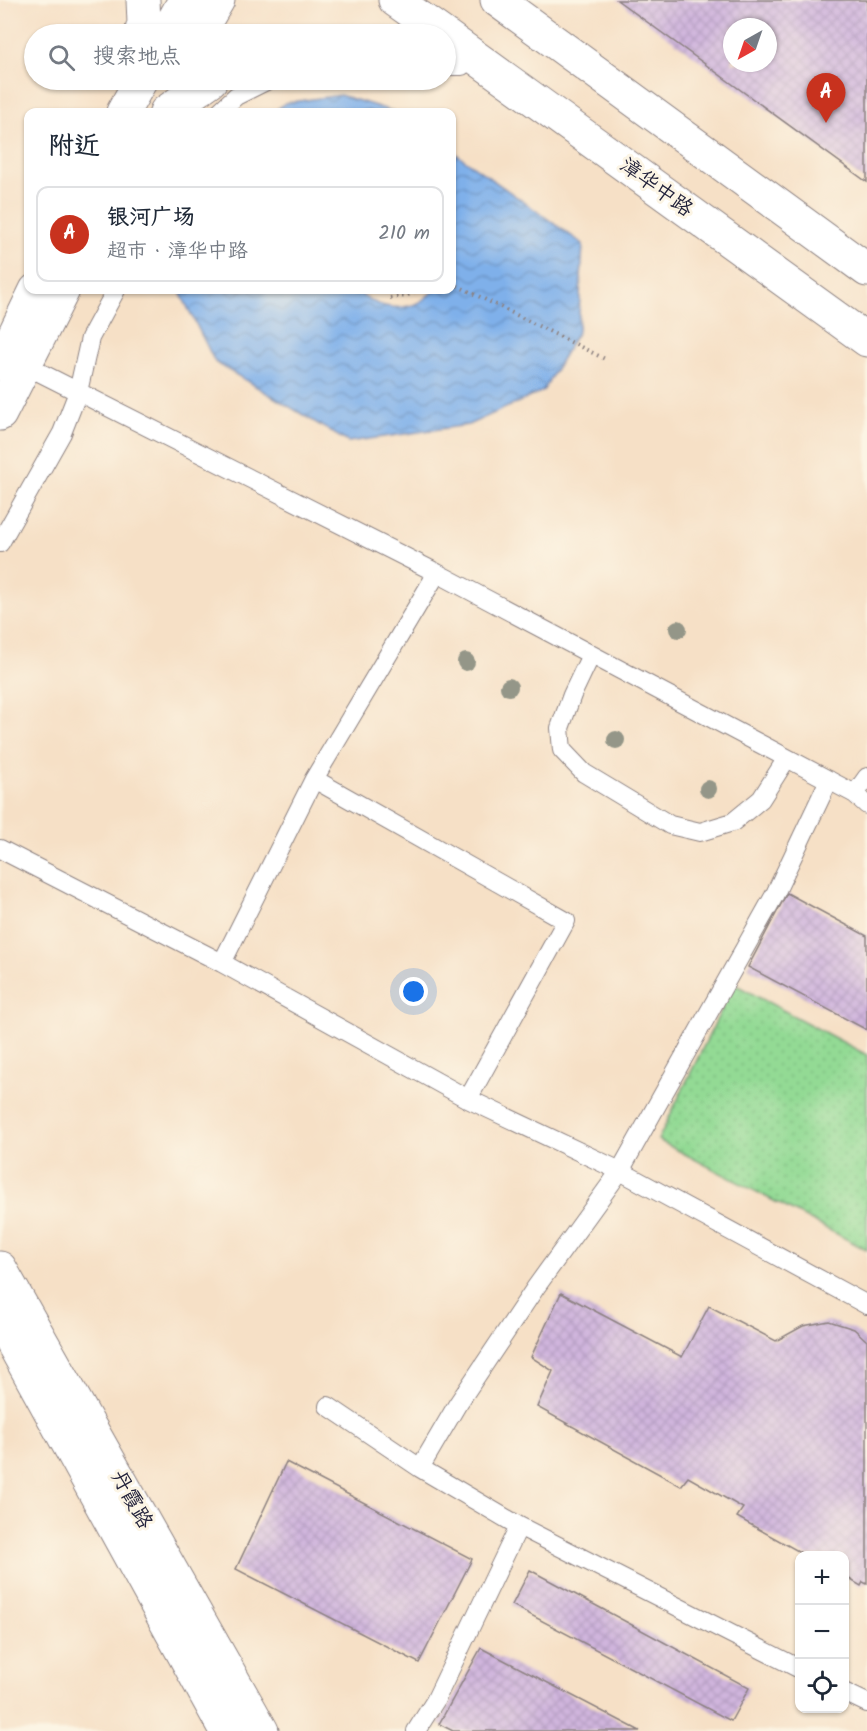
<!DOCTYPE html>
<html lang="zh">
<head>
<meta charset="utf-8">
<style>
  body { margin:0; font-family:Kalam,"LXGW WenKai TC",sans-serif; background:#f2f2f3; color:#1f2937 }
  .controls { position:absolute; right:18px; bottom:18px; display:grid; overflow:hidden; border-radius:12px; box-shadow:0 2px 4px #0004 }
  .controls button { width:54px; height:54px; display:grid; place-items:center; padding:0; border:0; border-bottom:2px solid #e0e1e3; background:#fff; color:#1f2937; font:30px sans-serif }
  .compass { position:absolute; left:723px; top:18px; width:54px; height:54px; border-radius:50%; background:#fff; box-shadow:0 2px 4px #0004; rotate:220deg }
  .you { position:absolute; left:414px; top:992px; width:21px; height:21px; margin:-15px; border:4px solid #fff; border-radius:50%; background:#1a73e8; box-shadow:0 0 0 9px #1a73e833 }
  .badge { display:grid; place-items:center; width:39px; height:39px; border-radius:50%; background:#c8321e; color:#fff; font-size:20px; font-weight:700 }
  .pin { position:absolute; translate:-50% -50px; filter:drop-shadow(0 2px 3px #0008) }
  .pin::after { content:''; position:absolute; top:32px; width:21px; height:18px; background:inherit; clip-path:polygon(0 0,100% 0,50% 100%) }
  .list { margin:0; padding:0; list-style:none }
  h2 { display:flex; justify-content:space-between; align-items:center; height:78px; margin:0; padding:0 24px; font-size:26px }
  h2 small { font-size:20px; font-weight:400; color:#747a83 }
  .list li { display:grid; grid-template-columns:39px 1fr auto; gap:18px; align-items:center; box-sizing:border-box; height:96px; margin:0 12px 12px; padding:0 12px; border:2px solid #e0e1e3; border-radius:12px }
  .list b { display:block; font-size:22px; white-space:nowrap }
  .list p { margin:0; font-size:20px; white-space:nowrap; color:#747a83 }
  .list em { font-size:20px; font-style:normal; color:#747a83 }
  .icon { flex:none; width:33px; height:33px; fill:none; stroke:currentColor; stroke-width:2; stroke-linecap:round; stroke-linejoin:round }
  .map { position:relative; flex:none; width:867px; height:1731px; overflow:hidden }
  .search { position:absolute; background:#fff; box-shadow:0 2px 4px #0004; left:24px; top:24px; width:432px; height:66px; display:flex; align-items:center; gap:15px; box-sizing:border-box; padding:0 21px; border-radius:33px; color:#747a83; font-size:22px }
  .panel { position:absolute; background:#fff; box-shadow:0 2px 4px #0004; left:24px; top:108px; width:432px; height:186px; border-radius:12px }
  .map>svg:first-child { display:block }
  .park { fill:url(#park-dots); stroke:#5a7e68; stroke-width:1.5 }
  .water { fill:url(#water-waves); stroke:#506992; stroke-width:1.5 }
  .building { fill:url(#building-cross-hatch); fill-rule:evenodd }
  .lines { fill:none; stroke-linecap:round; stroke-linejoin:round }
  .lane-casing { stroke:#8c8180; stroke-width:20 }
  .secondary-casing { stroke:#8c8180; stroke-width:35 }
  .path { stroke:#8c8180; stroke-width:4; stroke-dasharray:1.5 4.5; stroke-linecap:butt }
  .lane { stroke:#fff; stroke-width:18 }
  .secondary { stroke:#fff; stroke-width:33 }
  .tree { fill:#949688 }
  .labels { text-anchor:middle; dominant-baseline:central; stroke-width:6; stroke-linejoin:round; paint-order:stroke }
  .street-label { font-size:21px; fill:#22223b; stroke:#fcf5e5 }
</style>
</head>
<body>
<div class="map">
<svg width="867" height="1731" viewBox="0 0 867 1731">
  <defs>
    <pattern id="park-dots" width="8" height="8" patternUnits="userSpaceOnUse" patternTransform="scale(1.5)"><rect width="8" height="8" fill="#93da94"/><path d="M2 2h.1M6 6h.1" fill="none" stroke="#7ebb80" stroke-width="1.8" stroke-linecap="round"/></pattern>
    <pattern id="water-waves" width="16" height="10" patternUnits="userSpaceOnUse" patternTransform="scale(1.5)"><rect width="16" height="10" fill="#7fb0ea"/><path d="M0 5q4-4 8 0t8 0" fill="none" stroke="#688fbf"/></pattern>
    <pattern id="building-cross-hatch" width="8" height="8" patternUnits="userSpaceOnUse" patternTransform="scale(1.5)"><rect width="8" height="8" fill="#d0b5dd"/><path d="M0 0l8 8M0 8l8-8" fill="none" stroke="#b29bbf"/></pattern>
  </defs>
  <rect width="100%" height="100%" fill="#fcf5e5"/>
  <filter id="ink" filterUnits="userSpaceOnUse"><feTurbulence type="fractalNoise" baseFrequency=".0167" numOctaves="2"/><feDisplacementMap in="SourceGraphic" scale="12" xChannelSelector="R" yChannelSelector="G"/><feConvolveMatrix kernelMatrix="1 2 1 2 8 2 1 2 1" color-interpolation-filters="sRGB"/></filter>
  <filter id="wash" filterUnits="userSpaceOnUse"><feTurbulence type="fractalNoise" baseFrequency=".008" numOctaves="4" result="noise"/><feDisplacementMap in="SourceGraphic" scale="24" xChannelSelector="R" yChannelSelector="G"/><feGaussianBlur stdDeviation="1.35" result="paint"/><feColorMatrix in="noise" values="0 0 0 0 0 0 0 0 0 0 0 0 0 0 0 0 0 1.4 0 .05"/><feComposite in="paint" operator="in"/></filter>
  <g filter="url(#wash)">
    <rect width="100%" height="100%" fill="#f6e0c6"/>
    <!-- park -->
    <path class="park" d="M734,984L867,1055V1250L658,1140Z"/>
    <!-- water -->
    <path class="water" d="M340,95L395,112H274L285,103Z
      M452,151L583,244L578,331L543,391L468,425L348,442L215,362L179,290H356C372,305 396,313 418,303C425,300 431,291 437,290C441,288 448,290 452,290Z"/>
    <g id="blocks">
      <!-- building -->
      <path class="building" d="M617,0H867V182ZM732,27H768V63H732Z
        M787,893L867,936V1030L748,967Z
        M561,1293L682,1357L709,1306L776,1341L803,1326L829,1321L854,1329L867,1341V1584L863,1582L861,1586L844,1576V1556H807L737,1517L743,1508L688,1477L681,1486L537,1407L553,1371L531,1357Z
        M286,1462L472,1559L419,1663L236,1569Z
        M530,1570L749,1688L731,1721L512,1605Z
        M481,1648L640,1731H453L439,1724Z"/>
    </g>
  </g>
  <g filter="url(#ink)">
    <use href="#blocks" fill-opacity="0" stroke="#8c8180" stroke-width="1.5"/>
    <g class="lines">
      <!-- lane casing -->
      <g class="lane-casing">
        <path id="lane" d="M446,66H462
          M219,112L236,96L268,80
          M25,365L437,573
          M0,543L62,433L78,392L90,338L116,290
          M591,655L572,695L560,728L562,750L584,773L670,825L700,832L733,822L761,799L787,758
          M314,779L566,921L468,1099
          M855,794L867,777
          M867,805L855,794L437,573L314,779L222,963L468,1099L620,1171L867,1305
          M0,849L222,963
          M328,1406L420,1468
          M519,1526L800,1669
          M844,1692L867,1703
          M416,1731L435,1701L519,1526L420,1468L457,1405L536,1287L620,1171L774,896L829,780"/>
      </g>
      <!-- secondary casing -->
      <g class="secondary-casing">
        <path id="secondary" d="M395,0L443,34
          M497,0L867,270
          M141,34L144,23L143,0
          M166,34L185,0
          M198,34L218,0
          M446,36L867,340
          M123,112L141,80
          M166,112L211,80
          M0,364L36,290
          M0,414L63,290
          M0,1268L262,1731
          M0,1320L226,1731"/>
      </g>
      <!-- path -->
      <path class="path" d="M452,283L607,360
        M390,298L406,296L418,290"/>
      <!-- lane -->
      <use href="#lane" class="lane"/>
      <!-- secondary -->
      <use href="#secondary" class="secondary"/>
    </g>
    <!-- trees -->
    <g class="tree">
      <circle cx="678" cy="629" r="9"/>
      <circle cx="466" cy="662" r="9"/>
      <circle cx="509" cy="687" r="9"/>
      <circle cx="616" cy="740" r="9"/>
      <circle cx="708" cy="789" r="9"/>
    </g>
  </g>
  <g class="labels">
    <!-- street labels -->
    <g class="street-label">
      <text transform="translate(656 188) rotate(36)">漳华中路</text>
      <text transform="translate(131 1500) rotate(61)">丹霞路</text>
    </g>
  </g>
</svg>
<div class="controls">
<button>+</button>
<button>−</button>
<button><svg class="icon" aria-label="locate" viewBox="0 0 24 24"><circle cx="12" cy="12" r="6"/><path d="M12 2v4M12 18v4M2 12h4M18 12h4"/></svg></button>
</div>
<svg class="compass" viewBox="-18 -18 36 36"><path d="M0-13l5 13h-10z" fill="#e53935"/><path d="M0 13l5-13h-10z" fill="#747a83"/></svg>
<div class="you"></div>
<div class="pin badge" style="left:826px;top:123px">A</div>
<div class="search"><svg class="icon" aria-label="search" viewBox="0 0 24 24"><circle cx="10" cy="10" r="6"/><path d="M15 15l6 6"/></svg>搜索地点</div>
<section class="panel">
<h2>附近<small></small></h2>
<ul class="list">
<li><span class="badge">A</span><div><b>银河广场</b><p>超市 · 漳华中路</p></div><em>210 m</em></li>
</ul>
</section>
</div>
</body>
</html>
